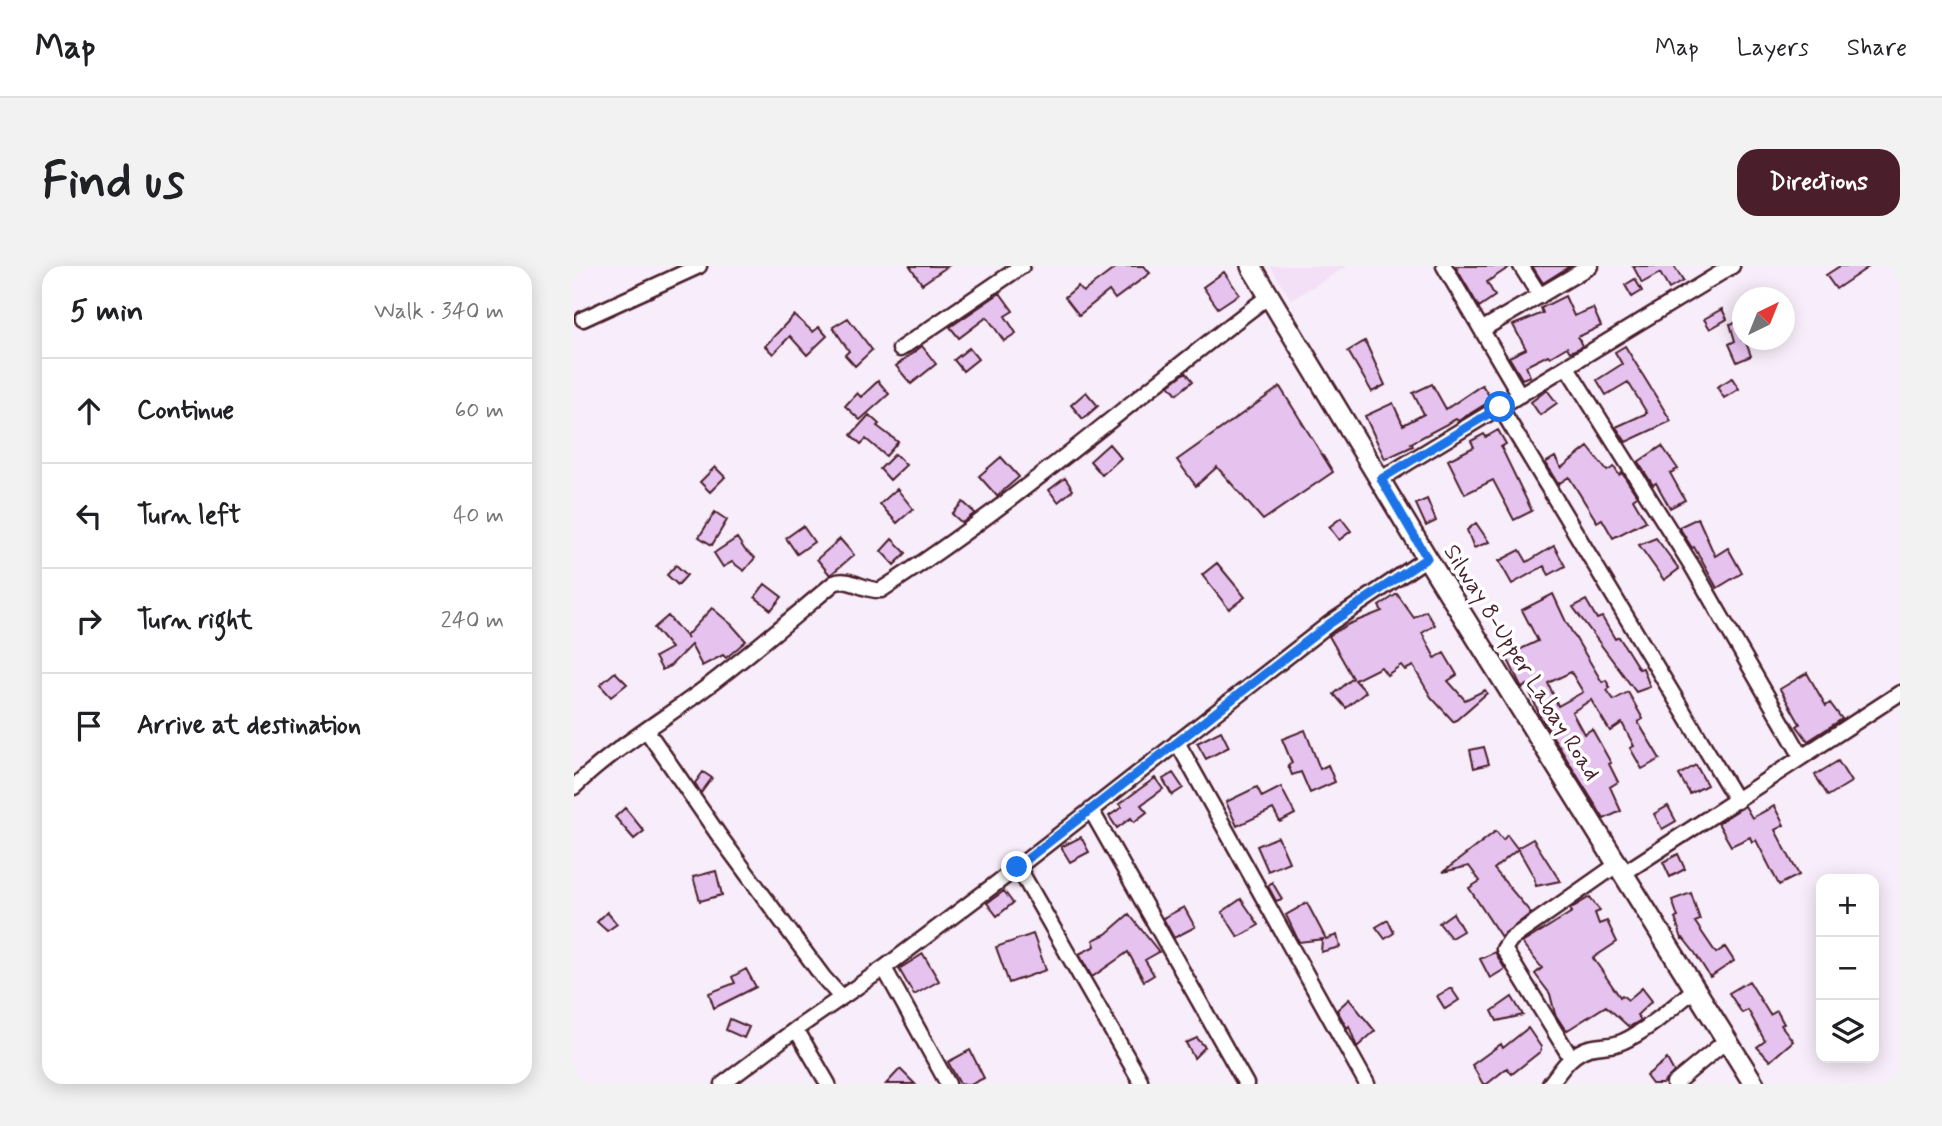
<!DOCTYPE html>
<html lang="en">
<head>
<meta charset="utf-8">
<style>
  body { margin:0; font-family:Mynerve,sans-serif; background:#f2f2f2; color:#202124 }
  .controls { position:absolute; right:21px; bottom:21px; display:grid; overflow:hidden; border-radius:14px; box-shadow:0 4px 18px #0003 }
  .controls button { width:63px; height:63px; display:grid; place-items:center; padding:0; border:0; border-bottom:2px solid #e0e0e0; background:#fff; color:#202124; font:35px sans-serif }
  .compass { position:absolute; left:1158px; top:21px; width:63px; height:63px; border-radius:50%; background:#fff; box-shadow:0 4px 18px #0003; rotate:43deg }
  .stop { position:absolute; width:21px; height:21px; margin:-16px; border:5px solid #1a73e8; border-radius:50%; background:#fff }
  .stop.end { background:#1a73e8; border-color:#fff; box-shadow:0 2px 7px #0008 }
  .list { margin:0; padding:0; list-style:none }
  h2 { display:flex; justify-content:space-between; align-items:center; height:91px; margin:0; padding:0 28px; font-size:30px }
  h2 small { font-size:23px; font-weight:400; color:#757577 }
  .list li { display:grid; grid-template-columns:46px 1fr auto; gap:21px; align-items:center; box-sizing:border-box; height:105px; padding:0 28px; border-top:2px solid #e0e0e0 }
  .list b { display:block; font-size:26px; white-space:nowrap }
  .list em { font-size:23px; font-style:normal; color:#757577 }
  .icon { flex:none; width:38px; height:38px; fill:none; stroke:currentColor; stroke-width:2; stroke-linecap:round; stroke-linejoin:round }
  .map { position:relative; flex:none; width:1326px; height:818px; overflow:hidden; border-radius:21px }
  header { display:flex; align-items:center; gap:42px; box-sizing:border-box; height:98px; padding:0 35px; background:#fff; border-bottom:2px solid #e0e0e0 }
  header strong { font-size:33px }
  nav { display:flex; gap:38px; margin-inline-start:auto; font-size:24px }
  .intro { display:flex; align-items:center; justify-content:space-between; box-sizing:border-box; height:168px; padding:0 42px }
  h1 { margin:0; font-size:49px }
  .button { padding:18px 32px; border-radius:21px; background:#4a1f2b; color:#fff; font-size:24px; font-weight:700 }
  main { display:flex; gap:42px; padding:0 42px }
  aside { flex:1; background:#fff; border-radius:21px; box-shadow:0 4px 18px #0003 }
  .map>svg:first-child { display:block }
  .built { fill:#f3e0f7 }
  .building { fill:#e6c3ef; stroke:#4a1f2b; stroke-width:2; fill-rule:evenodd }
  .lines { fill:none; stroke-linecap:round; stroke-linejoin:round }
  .street-casing { stroke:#4a1f2b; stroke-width:19 }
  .secondary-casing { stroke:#4a1f2b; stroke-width:24 }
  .street { stroke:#fff; stroke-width:14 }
  .secondary { stroke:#fff; stroke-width:19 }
  .route { stroke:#1a73e8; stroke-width:9 }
  .labels { text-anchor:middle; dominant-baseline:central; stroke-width:7; stroke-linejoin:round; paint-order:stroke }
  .street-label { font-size:23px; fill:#4a1f2b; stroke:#fff }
</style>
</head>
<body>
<header>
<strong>Map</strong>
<nav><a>Map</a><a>Layers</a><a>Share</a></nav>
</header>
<div class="intro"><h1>Find us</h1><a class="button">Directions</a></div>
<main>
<aside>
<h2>5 min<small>Walk · 340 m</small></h2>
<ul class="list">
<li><svg class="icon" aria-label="ahead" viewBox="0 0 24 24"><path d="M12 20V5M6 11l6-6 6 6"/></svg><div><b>Continue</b></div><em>60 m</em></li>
<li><svg class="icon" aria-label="left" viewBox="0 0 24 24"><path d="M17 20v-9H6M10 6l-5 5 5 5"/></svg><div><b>Turn left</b></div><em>40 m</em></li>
<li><svg class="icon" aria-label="right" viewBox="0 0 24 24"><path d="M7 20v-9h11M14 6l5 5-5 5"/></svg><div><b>Turn right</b></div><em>240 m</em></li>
<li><svg class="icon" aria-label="arrive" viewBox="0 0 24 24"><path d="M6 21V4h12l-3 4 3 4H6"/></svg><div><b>Arrive at destination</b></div></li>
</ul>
</aside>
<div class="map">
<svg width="1326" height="818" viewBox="0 0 1326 818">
  <rect width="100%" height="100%" fill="#f8edfa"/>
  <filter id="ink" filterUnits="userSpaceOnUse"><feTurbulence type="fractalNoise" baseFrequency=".0143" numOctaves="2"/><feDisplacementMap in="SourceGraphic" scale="14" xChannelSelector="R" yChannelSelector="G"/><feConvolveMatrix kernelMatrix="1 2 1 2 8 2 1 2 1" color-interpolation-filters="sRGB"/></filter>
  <g filter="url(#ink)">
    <!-- built -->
    <path class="built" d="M696,0H773L717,34Z"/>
    <!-- building -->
    <path class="building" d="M336,0H374L348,18Z
      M544,0H570L576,7L541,33L535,25L505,49L491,31L504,20L509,26Z
      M881,0H937L913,16L921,30L905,41Z
      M958,0H996L969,17Z
      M1059,0H1100L1109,15L1095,23L1086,7L1068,17Z
      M1266,0H1296L1262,23L1252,9Z
      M650,6L665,28L644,42L629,21Z
      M1061,13L1068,25L1058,31L1051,19Z
      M426,27L439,45L431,50L442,67L430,75L413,51L385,72L376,61Z
      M991,30L1000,50L1019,42L1027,60L1004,71L1008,80L1003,83L996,86L993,81L976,91L974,89L952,100L956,110L948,113L935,91L952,83L939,59L969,47L967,42Z
      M1148,43L1153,53L1136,63L1130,53Z
      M220,49L239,66L245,61L253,70L233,89L216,70L199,88L191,80Z
      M274,52L298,84L281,100L271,89L275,85L259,61Z
      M1168,55V74H1171L1177,90L1163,96L1155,78L1161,75L1156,58Z
      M791,75L811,119L798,126L774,85Z
      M348,80L362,98L337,118L322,100Z
      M1051,80L1097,155L1052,176L1042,161L1073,147L1054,116L1032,129L1023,114L1048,98L1041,86Z
      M395,82L404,93L389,105L380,94Z
      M612,106L619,115L603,128L595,119Z
      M1158,112L1165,123L1150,132L1143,121Z
      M304,115L315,128L286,154L271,140L283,127L287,131Z
      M858,118L872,143L908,119L918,134L884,155L882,153L837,177L839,180L811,193L791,150L819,137L829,159L850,148L839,127Z
      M706,121L759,206L689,254L643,201L622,220L603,194Z
      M973,124L983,137L966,149L957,136Z
      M512,126L524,140L509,153L497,139Z
      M295,149L305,158L303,160L324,176L312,190L292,173L287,178L277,169Z
      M924,164L932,178L927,181L958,245L940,254L919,214L891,228L874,194L900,181L897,175L910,168L912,171Z
      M535,178L547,192L528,209L516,195Z
      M1088,180L1104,203L1096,207L1111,234L1096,242L1082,217L1079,219L1064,196Z
      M1014,181L1033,205L1040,201L1045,209L1048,207L1063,230L1059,233L1072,255L1039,272L1028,253L1023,256L995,211L984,218L971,197L981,191L987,202Z
      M321,188L332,199L316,214L306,203Z
      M427,191L445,211L423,230L405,210Z
      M141,201L151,211L136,226L126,216Z
      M491,212L499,224L484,236L475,224Z
      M323,223L339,243L323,257L306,238Z
      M853,233L862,255L852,260L842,238Z
      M389,236L401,247L388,257L378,248Z
      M141,246L153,254L138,279L125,271Z
      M767,252L777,265L765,274L755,261Z
      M1124,252L1141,290L1154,282L1168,307L1143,322L1120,281L1118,282L1105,261Z
      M902,257L915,276L900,282L893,264Z
      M229,260L240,276L223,288L212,272Z
      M163,272L171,284L181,292L170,305L158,296L149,301L140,287Z
      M1082,272L1105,303L1090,314L1065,279Z
      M266,273L280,289L256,309L243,293Z
      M318,273L332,287L320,299L307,285Z
      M980,280L991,300L975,309L970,300L938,318L925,295L946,284L953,296Z
      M643,297L671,331L655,343L628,309Z
      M102,299L113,309L104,319L93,309Z
      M191,318L208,331L197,344L181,331Z
      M823,328L840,352L852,345L861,359L848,367L861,392L870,387L883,409L874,415L891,434L911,424L913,427L880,456L857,431L839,400L831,404L827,399L813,409L807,401L781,414L792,426L772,442L760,428L779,412L755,370L775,358L808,345L805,340Z
      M979,328L992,356L1028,416L1032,414L1036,422L1033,424L1040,434L1054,426L1069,453L1064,456L1086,493L1068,503L1056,482L1060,480L1048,457L1036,465L1017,434L998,446L1010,468L1018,463L1037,497L1035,498L1044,516L1036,521L1047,545L1030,553L966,450L953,419L948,422L932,390L964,375L948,344ZM997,406L1009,426L984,440L974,417Z
      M1012,334L1023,353L1028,351L1041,373L1045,371L1065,403L1069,402L1076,421L1062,426L999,341Z
      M138,342L158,359L172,375L152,392L149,389L128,400L117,379L96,400L88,404L81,391L97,382L80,362L94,350L114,373L112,370Z
      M41,406L53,418L37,431L26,419Z
      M1233,407L1252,440L1256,437L1268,453L1234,475L1223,460L1226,458L1206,423Z
      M731,464L746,503L754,499L761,516L736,527L727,506L718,509L714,499L718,497L708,473Z
      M647,465L655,481L632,493L623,477Z
      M910,481L915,498L900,502L896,484Z
      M1264,495L1277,516L1254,530L1241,509Z
      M1122,499L1133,519L1116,528L1105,509Z
      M129,506L138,512L127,527L121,517Z
      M599,507L609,522L598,529L589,513Z
      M581,512L589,523L567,539L573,546L560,556L557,552L543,562L535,550L548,541L545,538Z
      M683,521L688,531L707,521L721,548L706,556L699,543L663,560L652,536Z
      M1094,540L1102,555L1088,563L1080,548Z
      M1171,540L1178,552L1200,540L1210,559L1201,564L1225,609L1205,619L1182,574L1178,576L1176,571L1157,580L1144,557Z
      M51,542L70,565L60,573L41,551Z
      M922,565L929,574L933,569L943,582L959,573L986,615L962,620L960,611L944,583L920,603L957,647L927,671L895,622L906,615L895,600L869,606Z
      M507,571L515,586L496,596L487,581Z
      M704,571L715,596L694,605L683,580Z
      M1104,588L1111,603L1096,611L1089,596Z
      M142,605L148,629L126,635L119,611Z
      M698,616L708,633L702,635L694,620Z
      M430,625L439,637L423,650L413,637Z
      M1117,627L1126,654L1121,656L1142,687L1151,681L1160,695L1136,711L1121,687L1109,672L1108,673L1101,652L1104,651L1098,634Z
      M1016,631L1026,645L1021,647L1025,658L1033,655L1043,676L1019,692L1046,731L1048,729L1054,734L1068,722L1078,735L1063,749L1067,754L1055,761L1032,740L992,765L981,748L976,728L961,708L968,702L948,677L998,646L996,643Z
      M667,633L685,659L664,671L648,646Z
      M733,637L752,673L763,669L766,681L747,686L748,674L750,673L725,676L712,649Z
      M610,641L621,661L600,672L589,652Z
      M33,646L43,658L33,665L23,656Z
      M879,647L889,665L877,672L865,657Z
      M555,648L585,686L571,694L580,709L570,715L554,686L518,711L505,688L521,680L519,674L532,668Z
      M814,654L820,667L811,673L802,661Z
      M459,668L472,704L435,717L422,681Z
      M921,686L931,703L916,712L906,693Z
      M349,688L365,715L340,729L325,703Z
      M172,703L182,721L140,742L135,727L161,717L158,711Z
      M1175,715L1196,749L1203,745L1210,758L1207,759L1219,775L1196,795L1183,781L1191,775L1174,744L1168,747L1155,727Z
      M877,722L885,734L871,743L863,730Z
      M938,731L949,749L923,755L918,745Z
      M775,733L801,765L783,781L775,760L773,762L763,744Z
      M156,753L175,761L170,772L152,764Z
      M954,762L967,781V785L938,808L933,802L913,818H909L898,799L927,778L929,782Z
      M623,772L631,781L620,792L612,777Z
      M396,784L410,812L398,818H386L374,796Z
      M1093,793L1100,806L1088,818H1078L1072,810Z
      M326,803L341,818H312Z"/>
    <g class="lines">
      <!-- street casing -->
      <g class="street-casing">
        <path id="street" d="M870,0L946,129
          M947,0L966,30
          M9,53L125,0
          M909,63L1016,0
          M326,83L448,0
          M993,101L1118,300L1228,491
          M926,141L1163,535
          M807,213L1158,0
          M73,465L146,571L249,711L267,731
          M603,476L793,818
          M0,521C39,483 86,456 130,423C174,390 217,353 260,317C275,310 291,326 307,324C444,236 565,127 695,30
          M517,544L672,818
          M444,601L566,814
          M1050,607L1326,427
          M310,702L374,818
          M222,763L254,818
          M997,792L930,683L937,673L1044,598
          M149,818L222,763L310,702L444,601L755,358L853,292
          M976,818C987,804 997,787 1015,782C1033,778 1038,782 1056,772C1080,759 1100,740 1121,723
          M1100,818L1153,774"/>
      </g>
      <!-- secondary casing -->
      <g class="secondary-casing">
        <path id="secondary" d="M677,0L853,292L1180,818"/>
      </g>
      <!-- street -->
      <use href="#street" class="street"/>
      <!-- secondary -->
      <use href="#secondary" class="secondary"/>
    </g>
  </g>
  <g class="lines" filter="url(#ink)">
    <!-- route -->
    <path class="route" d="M443,601L755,358L853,292L807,213L926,141"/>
  </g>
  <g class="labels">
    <!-- street labels -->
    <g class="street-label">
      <text transform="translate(947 397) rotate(58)">Silway 8-Upper Labay Road</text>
    </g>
  </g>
</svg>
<div class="controls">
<button>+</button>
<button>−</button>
<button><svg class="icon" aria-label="layers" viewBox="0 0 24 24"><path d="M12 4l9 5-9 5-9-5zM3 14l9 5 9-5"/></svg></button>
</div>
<svg class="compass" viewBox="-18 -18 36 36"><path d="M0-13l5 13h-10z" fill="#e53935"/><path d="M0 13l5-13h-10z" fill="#757577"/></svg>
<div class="stop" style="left:926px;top:141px"></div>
<div class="stop end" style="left:443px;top:601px"></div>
</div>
</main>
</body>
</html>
